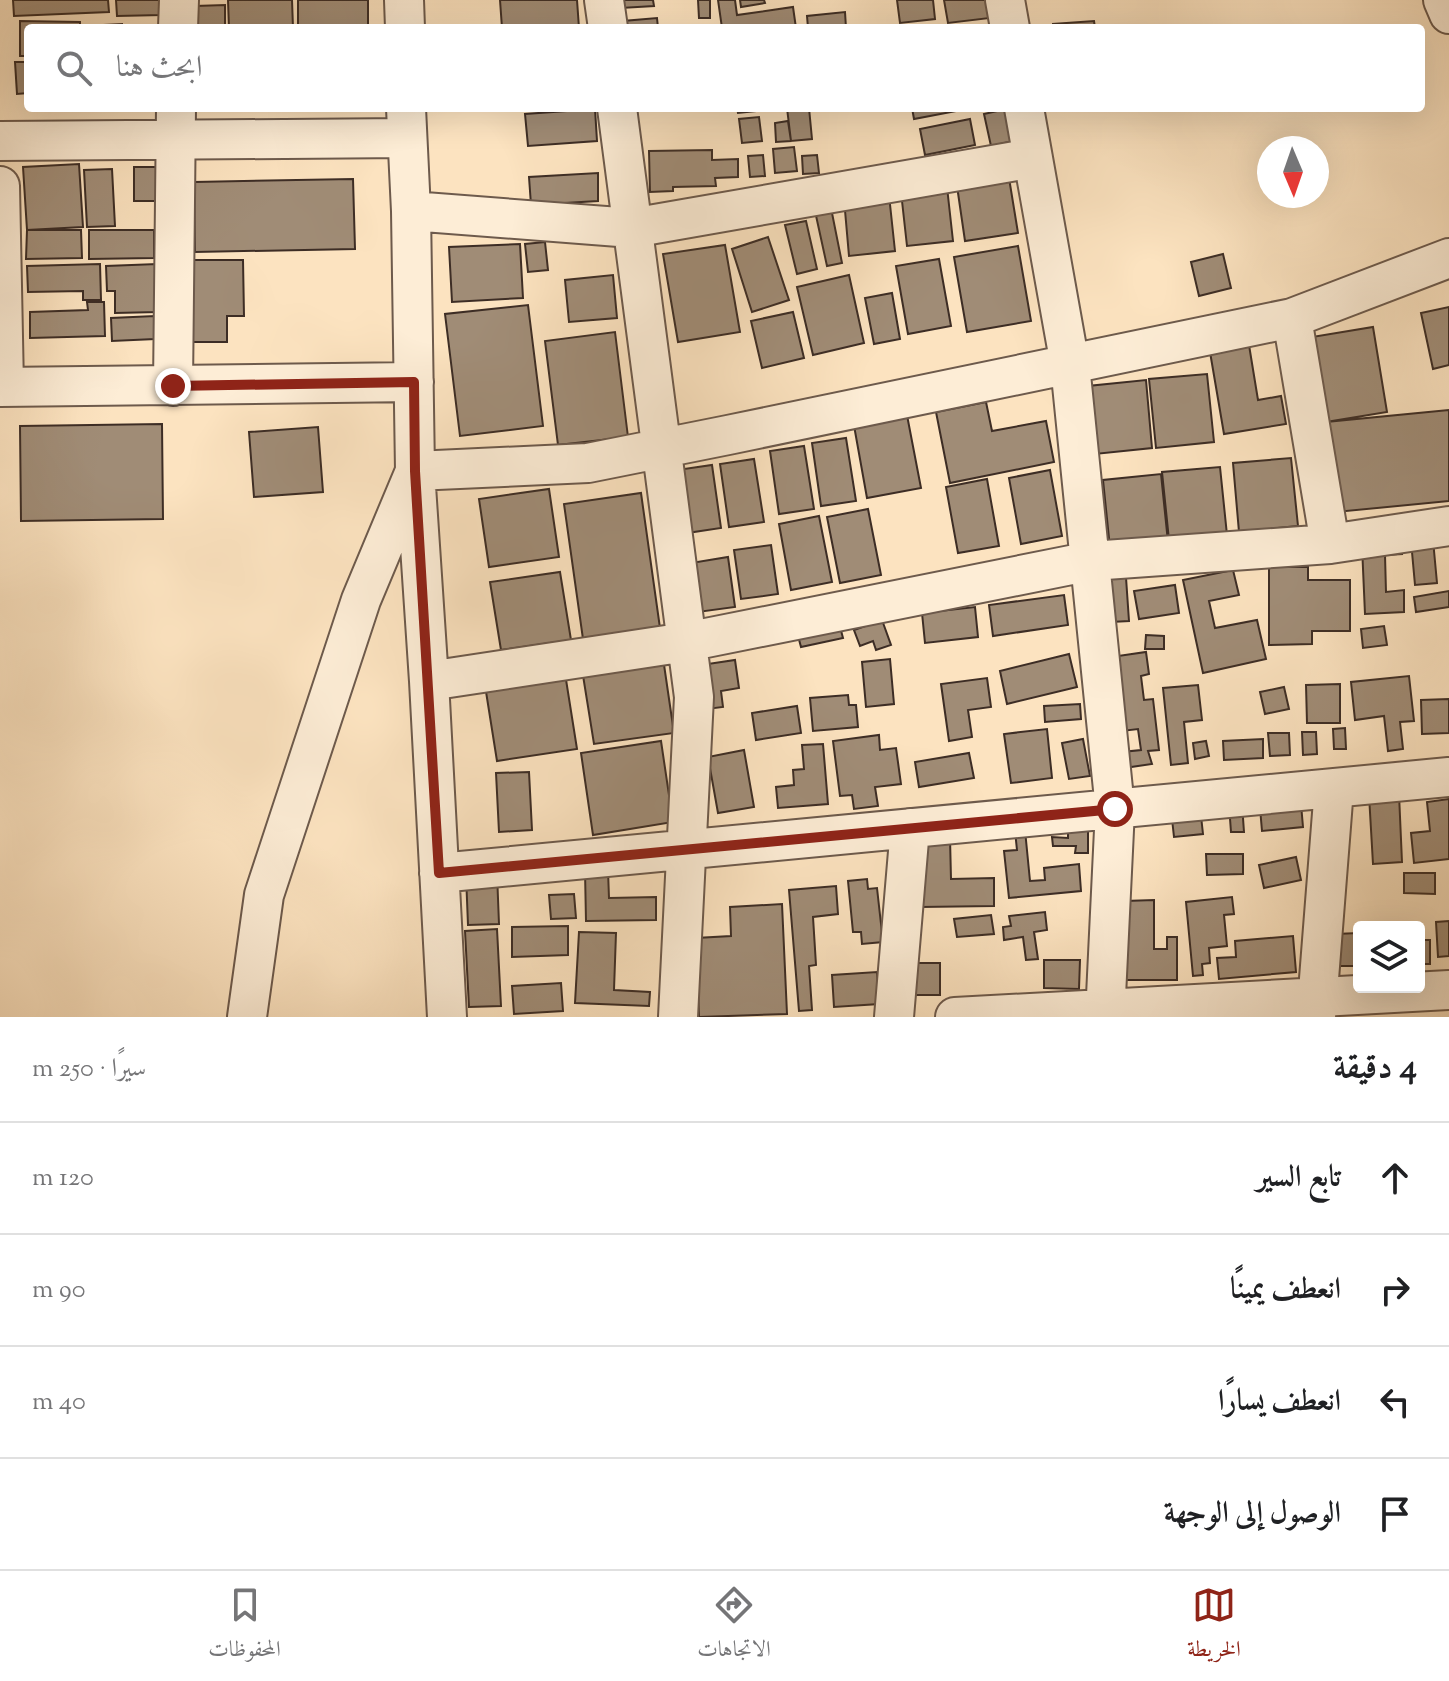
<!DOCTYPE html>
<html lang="ar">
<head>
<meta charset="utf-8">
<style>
  body { margin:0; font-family:"Sorts Mill Goudy",Amiri,serif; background:#f6f6f6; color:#202124; direction:rtl }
  .controls { position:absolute; right:24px; bottom:24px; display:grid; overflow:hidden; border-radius:8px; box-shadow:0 8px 32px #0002 }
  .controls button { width:72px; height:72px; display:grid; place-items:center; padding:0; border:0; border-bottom:2px solid #e0e0e0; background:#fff; color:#202124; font:40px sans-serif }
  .compass { position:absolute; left:1257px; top:136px; width:72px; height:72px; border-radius:50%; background:#fff; box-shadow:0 8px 32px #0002; rotate:178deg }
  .stop { position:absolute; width:24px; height:24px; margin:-18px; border:6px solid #8f2418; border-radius:50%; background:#fff }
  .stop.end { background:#8f2418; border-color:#fff; box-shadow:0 2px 8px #0008 }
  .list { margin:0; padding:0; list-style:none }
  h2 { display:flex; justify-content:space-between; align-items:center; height:104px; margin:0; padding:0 32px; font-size:34px }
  h2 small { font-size:26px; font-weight:400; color:#757577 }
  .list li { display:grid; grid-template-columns:52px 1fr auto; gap:24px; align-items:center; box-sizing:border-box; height:112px; padding:0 32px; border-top:2px solid #e0e0e0 }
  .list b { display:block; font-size:30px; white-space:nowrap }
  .list em { font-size:26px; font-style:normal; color:#757577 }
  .icon { flex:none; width:44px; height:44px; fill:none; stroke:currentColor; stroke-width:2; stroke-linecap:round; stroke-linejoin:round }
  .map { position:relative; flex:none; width:1449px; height:1017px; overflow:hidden; direction:ltr }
  .search { position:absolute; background:#fff; box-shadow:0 8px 32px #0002; left:24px; right:24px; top:24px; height:88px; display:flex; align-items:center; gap:20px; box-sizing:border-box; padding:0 28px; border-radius:8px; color:#757577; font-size:30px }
  .sheet { height:552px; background:#fff }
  nav { display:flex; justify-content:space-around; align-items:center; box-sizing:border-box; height:112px; border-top:2px solid #e0e0e0; background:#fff; font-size:22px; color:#757577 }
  nav a { display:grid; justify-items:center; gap:4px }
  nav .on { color:#8f2418 }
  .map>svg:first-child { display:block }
  .building { fill:#a08c76; stroke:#3d2d25; stroke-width:2 }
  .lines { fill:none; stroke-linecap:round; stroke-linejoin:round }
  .minor-casing { stroke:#6d5a4c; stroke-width:42 }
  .minor { stroke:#fdedd6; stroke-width:38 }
  .route { stroke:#8f2418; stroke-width:10 }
</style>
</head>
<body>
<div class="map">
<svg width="1449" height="1017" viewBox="0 0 1449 1017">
  <rect width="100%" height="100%" fill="#fce3c0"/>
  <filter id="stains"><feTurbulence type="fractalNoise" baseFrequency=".0025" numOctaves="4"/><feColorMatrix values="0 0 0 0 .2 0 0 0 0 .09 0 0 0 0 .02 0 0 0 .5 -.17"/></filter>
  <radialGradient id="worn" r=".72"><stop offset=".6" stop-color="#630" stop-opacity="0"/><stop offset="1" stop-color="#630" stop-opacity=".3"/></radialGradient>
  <!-- building -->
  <path class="building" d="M13,0H108L109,12L14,16Z
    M116,0H162V15L117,16Z
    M228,0H292L293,28H229Z
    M298,0H368V28H298Z
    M500,0H577L579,28H502Z
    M621,0H653L654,6L621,8Z
    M698,0H710V18H699Z
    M718,0H735L737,15L793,7L796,28H722Z
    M740,0H764L765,3L741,7Z
    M897,0H933L935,19L900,23Z
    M944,0H987L990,18L948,23Z
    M225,5V28H195V6Z
    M845,12L846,28H808L807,16Z
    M657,18L658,28H623V21Z
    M20,21L80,22V28H28V56H20Z
    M1094,21L1095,28H1053V24Z
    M122,24V28H84V26Z
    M15,62H28V93L17,94Z
    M222,108H287V111H222Z
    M737,108H766V110L738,113Z
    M787,108H809L812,139L791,141Z
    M912,108H967V109L914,119Z
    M595,109L597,141L528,146L525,114Z
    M1006,109L1013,141L991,146L984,114Z
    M759,117L762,141L742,143L739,119Z
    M970,119L975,145L925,155L920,129Z
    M788,121L791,141L776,142L775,123Z
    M794,147L797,171L775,173L773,149Z
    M712,150V160L738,159V177L715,178L716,186L673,187V191L650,192L649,151Z
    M763,155L765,176L750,177L748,156Z
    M817,155L819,173L803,174L802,156Z
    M79,164L83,227L27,230L23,167Z
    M134,167H158L159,201H134Z
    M112,169L115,226L87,227L84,170Z
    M598,173V201L531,205L529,177Z
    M1009,178L1018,233L965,241L957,186Z
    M353,179L355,249L195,252L194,182Z
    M947,187L953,241L907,246L901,192Z
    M889,195L895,251L849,256L844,199Z
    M831,208L842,263L827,266L815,211Z
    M806,221L817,269L797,274L785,225Z
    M27,230H81L82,258L26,259Z
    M89,230H154V258L89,259Z
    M768,237L789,300L752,312L732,249Z
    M545,242L548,270L528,272L525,244Z
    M520,244L523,298L452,302L449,247Z
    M725,245L740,332L678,342L663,254Z
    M1018,246L1031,321L967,332L954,257Z
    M1223,254L1231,288L1199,296L1191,262Z
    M939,259L951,326L908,334L896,266Z
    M188,260H243L244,316H227V342H189Z
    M100,264L101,300H83V291L28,292L27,266Z
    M157,264L158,312L115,313V291H107L106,266Z
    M613,275L617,318L569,322L565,280Z
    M849,275L864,343L813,355L797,287Z
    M892,293L900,339L874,344L865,298Z
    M87,302H104L105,336L30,338V312L88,310Z
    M528,305L543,426L460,436L445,314Z
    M1449,307V365L1433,369L1421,313Z
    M793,312L804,358L762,368L751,321Z
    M155,316V339L112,341L111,318Z
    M1373,327L1387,412L1326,422L1312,337Z
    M615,332L628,437L558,445L545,341Z
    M1249,345L1258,400L1281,396L1286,424L1224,434L1210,352Z
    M1207,374L1214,442L1156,448L1149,379Z
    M1146,380L1152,448L1095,454L1088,386Z
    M986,402L992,431L1046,421L1054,462L950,483L936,412Z
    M906,410L921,488L867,498L853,420Z
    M1449,410V501L1336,512L1326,422Z
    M162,424L163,519L21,521L20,426Z
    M318,427L323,492L254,497L249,432Z
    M846,438L856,501L821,506L812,443Z
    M804,446L814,509L779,514L770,451Z
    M1291,458L1298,526L1239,532L1233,463Z
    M754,459L764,522L729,527L720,464Z
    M712,465L721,528L687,533L677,470Z
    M1220,467L1227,535L1169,540L1162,472Z
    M1050,470L1062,536L1021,544L1009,478Z
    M1161,474L1168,542L1110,548L1103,480Z
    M987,479L999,546L958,553L946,487Z
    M549,489L559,557L489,567L479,499Z
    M641,493L660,628L583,639L564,504Z
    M868,509L881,575L840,583L827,517Z
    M819,516L832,582L791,590L779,524Z
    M1433,540L1437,583L1415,585L1411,541Z
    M1401,544L1402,554L1385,555L1386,592L1404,590V612L1365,614L1362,546Z
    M771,545L778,594L741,599L734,550Z
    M728,557L735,607L698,612L691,563Z
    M1125,563L1129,621L1111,622L1107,564Z
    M1269,567H1308V580H1350V631H1312V644L1269,645Z
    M1233,570L1239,595L1209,601L1215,628L1257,620L1266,659L1203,673L1183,580Z
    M560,572L571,640L501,650L490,582Z
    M1175,585L1179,613L1139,619L1134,591Z
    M1449,591V607L1416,612L1414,597Z
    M1064,595L1068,625L993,636L989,605Z
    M975,607L978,637L925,643L922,613Z
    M882,620L891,645L876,650L873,641L860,646L854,630Z
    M839,623L843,638L801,647L797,632Z
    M1384,626L1387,645L1363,648L1361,629Z
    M1146,635L1164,636V649H1145Z
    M662,651L674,733L594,744L581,663Z
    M1146,652L1149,674L1141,676L1144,700L1153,699L1159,750L1148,751L1152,764L1124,768L1122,752L1141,750L1138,729L1122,731L1111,657Z
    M1069,654L1077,687L1007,704L1000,671Z
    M890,659L894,704L866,707L862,662Z
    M735,660L739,688L721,691L723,707L707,709L701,665Z
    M564,667L577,749L497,761L484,679Z
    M1409,676L1414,721L1400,722L1403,749L1388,751L1384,716L1355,720L1351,682Z
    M987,678L991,707L968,710L972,737L949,741L941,684Z
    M1340,684V723H1307L1306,685Z
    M1198,685L1202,720L1184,722L1188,763L1171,765L1163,688Z
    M1284,687L1289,709L1265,714L1260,692Z
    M848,695L849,705H856L858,727L813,731L810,698Z
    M1449,699V733L1422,734L1421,700Z
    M1080,704L1081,719L1045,722L1044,706Z
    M797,706L801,733L756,740L752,713Z
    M1345,728L1346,749H1334L1333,729Z
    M1047,729L1052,778L1011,783L1004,734Z
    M1302,732H1316L1317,754L1303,755Z
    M1268,733H1289L1290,755L1270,756Z
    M879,735L880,750L896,748L901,784L875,787L878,806L854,809L852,795L840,796L833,741Z
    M1083,739L1090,776L1069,779L1062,743Z
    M1263,739V758L1224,760L1223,741Z
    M661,741L673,822L593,835L581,753Z
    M1206,741L1209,756L1195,759L1193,743Z
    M823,744L828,804L778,808L776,787L794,785L793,770L804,769L802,745Z
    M744,750L754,807L718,813L708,757Z
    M969,753L974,778L919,787L915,762Z
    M529,772L532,830L499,832L496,773Z
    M1399,794L1402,862L1373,864L1369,795Z
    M1449,799V859L1414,863L1411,833L1430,831L1427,802Z
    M1242,804L1244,832H1231L1229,805Z
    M1301,804L1303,827L1262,831L1260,808Z
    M1201,816L1203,834L1174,837L1172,819Z
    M1068,827L1088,828V853H1075L1076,846H1053L1052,837L1068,838Z
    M1025,830L1030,881L1045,880L1044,868L1079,864L1081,891L1009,898L1004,851L1017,850L1015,831Z
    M950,838L951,879L994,878V906L920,907L918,839Z
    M1206,854H1243V874L1207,875Z
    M1296,857L1301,880L1264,888L1259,865Z
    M608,870L609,898L656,897V920L586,921L585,871Z
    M497,873L499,924L468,925L466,875Z
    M1404,873H1435V894L1404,893Z
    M867,879L868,889L877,888L883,942L862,944L861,932H853L848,881Z
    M836,886L838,914L813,917L816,965L809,966L812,1010L799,1011L789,890Z
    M574,894L576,918L551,919L549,895Z
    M1232,897L1234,914L1224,915L1227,946L1209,948L1210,963L1202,964L1203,975L1193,976L1186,902Z
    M1154,900V949H1167V937H1177V980H1126L1125,901Z
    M782,904L787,1014L699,1017L696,938L731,936L730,907Z
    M1045,912L1047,930L1034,932L1038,959L1026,960L1023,937L1004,940L1003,927L1011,926L1009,916Z
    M991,915L994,934L957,937L954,919Z
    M1449,921V956L1438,957L1436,922Z
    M568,926V955L512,957V927Z
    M497,929L501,1006L469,1007L465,931Z
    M579,932L616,933L614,990L650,992L649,1006L575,1003Z
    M1359,933V966H1336L1335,934Z
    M1293,936L1296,972L1219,979L1217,958L1236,957L1235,941Z
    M1419,940H1430V964H1419Z
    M1044,960H1080L1079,989L1044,988Z
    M915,963H940V995H907Z
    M877,972L879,1004L834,1007L832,975Z
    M561,983L563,1011L514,1014L512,986Z"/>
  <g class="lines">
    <!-- minor casing -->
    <g class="minor-casing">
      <path id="minor" d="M404,0L405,28
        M604,0L608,28
        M1005,0L1010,28
        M1443,0L1449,14
        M178,28L179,0
        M406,108L411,211L415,471L429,681L447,1017
        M617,108L694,697L678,1017
        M1024,108L1070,365L1115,809L1105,1017
        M0,141L407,138
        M0,186L4,387
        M411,211L632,228L1033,158
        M1292,318L1330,544
        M173,386L176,108
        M0,387L414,382
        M429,681L686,642L1091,561L1330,544L1449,526
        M439,873L1449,777
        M247,1017L264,895L361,600L415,471L588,463L728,435L1292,318L1449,258
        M894,1017L910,828
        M955,1017L1449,990
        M1316,1017L1334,788"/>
    </g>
    <!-- minor -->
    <use href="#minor" class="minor"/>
  </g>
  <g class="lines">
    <!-- route -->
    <path class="route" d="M173,386L414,382L415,471L439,873L1115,809"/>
  </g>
  <rect width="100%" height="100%" filter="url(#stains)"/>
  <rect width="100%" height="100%" fill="url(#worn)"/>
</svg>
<div class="controls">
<button><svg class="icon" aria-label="layers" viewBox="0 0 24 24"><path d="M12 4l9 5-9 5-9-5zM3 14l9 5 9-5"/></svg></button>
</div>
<svg class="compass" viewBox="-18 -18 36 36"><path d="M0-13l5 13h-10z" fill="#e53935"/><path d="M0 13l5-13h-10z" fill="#757577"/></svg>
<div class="stop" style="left:1115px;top:809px"></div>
<div class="stop end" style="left:173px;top:386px"></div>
<div class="search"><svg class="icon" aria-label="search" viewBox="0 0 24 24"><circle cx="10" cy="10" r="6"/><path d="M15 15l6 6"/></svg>ابحث هنا</div>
</div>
<section class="sheet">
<h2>4 دقيقة<small>سيرًا · 250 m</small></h2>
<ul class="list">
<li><svg class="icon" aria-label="ahead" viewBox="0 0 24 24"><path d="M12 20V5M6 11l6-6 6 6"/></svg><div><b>تابع السير</b></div><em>120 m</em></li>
<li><svg class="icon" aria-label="right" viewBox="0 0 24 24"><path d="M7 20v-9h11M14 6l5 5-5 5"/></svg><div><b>انعطف يمينًا</b></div><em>90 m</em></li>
<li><svg class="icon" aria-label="left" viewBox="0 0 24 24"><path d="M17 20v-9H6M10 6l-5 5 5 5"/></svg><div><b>انعطف يسارًا</b></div><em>40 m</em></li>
<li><svg class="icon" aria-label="arrive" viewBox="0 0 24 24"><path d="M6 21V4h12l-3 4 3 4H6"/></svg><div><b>الوصول إلى الوجهة</b></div></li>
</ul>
</section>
<nav>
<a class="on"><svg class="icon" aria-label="map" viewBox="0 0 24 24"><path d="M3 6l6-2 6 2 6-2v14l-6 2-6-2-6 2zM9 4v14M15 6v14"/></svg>الخريطة</a>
<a><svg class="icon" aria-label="directions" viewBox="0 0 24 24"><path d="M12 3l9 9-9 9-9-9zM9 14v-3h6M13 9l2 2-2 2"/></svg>الاتجاهات</a>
<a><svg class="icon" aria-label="saved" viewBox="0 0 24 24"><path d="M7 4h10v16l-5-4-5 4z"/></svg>المحفوظات</a>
</nav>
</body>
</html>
